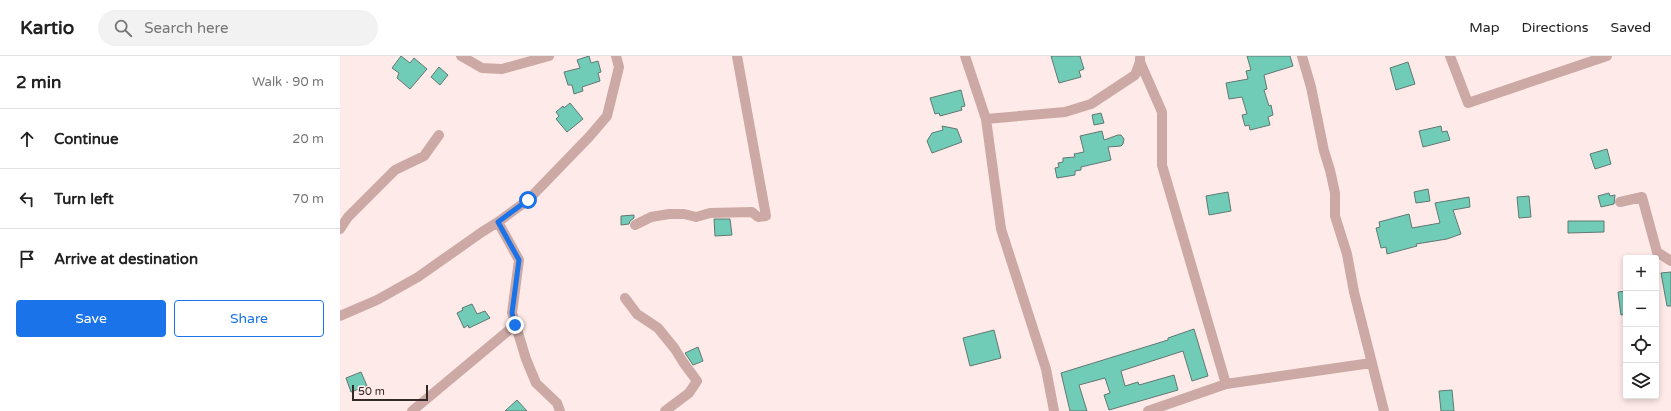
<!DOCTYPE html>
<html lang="en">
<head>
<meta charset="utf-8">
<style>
  body { margin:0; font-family:"Varela Round",sans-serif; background:#f2f2f2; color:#222 }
  .controls { position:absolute; right:12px; bottom:12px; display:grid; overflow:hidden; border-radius:4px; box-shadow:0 2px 6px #0003 }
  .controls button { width:36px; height:36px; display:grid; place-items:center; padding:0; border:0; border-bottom:1px solid #e0e0e0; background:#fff; color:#222; font:20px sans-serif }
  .scale { position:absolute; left:12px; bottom:10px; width:76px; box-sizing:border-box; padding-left:4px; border:2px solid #322827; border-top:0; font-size:11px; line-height:14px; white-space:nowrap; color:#322827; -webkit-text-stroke:3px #feeae8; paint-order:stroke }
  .stop { position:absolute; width:12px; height:12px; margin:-9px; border:3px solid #1a73e8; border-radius:50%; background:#fff }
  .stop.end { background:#1a73e8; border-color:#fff; box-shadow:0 1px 4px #0008 }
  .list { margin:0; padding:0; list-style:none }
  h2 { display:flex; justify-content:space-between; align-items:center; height:52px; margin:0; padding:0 16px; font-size:17px }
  h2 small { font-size:13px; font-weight:400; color:#767676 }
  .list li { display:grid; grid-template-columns:26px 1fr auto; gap:12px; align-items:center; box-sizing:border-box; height:60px; padding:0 16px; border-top:1px solid #e0e0e0 }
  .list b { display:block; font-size:15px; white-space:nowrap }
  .list em { font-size:13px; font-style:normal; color:#767676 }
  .actions { display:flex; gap:8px; padding:12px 16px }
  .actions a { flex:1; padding:9px 0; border:1px solid #1a73e8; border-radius:4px; text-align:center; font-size:14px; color:#1a73e8 }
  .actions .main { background:#1a73e8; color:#fff }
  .icon { flex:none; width:22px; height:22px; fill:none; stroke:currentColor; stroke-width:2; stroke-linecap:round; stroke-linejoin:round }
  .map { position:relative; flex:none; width:1331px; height:355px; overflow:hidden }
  header { display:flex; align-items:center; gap:24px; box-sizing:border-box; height:56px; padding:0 20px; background:#fff; border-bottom:1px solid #e0e0e0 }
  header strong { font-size:19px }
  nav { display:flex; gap:22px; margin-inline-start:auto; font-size:14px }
  .search { width:280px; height:36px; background:#f2f2f2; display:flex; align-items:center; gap:10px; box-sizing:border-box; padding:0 14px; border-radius:22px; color:#767676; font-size:15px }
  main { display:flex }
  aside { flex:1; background:#fff }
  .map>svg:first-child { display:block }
  .building { fill:#70ccb7; stroke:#617872 }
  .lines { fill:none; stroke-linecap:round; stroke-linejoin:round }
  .minor { stroke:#cca9a5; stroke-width:10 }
  .route { stroke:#1a73e8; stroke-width:5 }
</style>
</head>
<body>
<header>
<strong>Kartio</strong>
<div class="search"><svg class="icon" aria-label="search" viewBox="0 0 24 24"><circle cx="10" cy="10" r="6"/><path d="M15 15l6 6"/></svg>Search here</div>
<nav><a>Map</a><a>Directions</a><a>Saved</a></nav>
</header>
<main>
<aside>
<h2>2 min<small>Walk · 90 m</small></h2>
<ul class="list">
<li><svg class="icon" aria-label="ahead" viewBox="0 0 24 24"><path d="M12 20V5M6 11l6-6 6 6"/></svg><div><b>Continue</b></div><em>20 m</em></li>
<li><svg class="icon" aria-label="left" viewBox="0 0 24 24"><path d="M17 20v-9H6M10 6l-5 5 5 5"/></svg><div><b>Turn left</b></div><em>70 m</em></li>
<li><svg class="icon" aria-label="arrive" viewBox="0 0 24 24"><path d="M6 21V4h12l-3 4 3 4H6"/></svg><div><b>Arrive at destination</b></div></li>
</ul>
<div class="actions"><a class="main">Save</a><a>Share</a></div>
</aside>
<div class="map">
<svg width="1331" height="355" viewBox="0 0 1331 355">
  <rect width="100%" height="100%" fill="#feeae8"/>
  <!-- building -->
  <path class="building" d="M61,0L70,7L74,2L87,13L70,33L57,22L59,17L52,12Z
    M249,0L251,7L258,5L261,16L258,17L260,25L242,31L243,35L234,38L232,29H228L224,16L240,12L237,4Z
    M711,0H740L744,13L739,15L741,21L719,27Z
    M907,0H950L953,10L924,19L927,33L924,34L929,50L931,49L933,59L928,61L930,69L910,74L909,69L905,70L902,59L907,58L902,41L889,43L886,27L908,23L906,15L911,14Z
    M1068,6L1075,28L1056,34L1050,12Z
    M99,11L108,19L100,29L91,21Z
    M621,34L625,50L621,51L622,54L600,60L599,57L595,58L590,42Z
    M230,47L243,63L227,76L216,63L219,60L216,56L223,50L224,52Z
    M761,57L764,67L754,69L752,59Z
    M602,70L617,73L622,86L592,97L587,85L592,77L603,74Z
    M1101,70L1102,76L1107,75L1110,84L1083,91L1079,75Z
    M762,75L764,84L778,79H781L784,83L783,88L781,90L768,91L771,104L741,111V114L735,115V119L717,122L715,112L719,111L718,107L723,106V102L735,101L734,98L744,96L740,80Z
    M1267,93L1271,108L1255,113L1250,98Z
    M1088,133L1090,145L1076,147L1074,136Z
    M888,136L891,155L869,159L866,140Z
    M1269,137L1270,140L1275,139L1274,148L1261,151L1258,140Z
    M1189,140L1191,161L1179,162L1177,141Z
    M1129,141L1130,151L1113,154L1121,178L1107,183L1076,188L1077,190L1047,198L1046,191L1041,192L1036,172L1040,171L1039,166L1069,158L1072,172L1100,167L1095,147Z
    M294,159V162L290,165L289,168L281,169V160Z
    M374,163H390L392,179L375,180Z
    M1228,165H1264V176L1228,177Z
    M1331,216V250H1327L1321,217Z
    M1286,235V258L1281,259L1278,236Z
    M132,248L137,258L145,255L150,262L129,272L128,269L124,272L117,257L123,254L122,252Z
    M854,273L868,320L852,325L843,295L781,315L785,330L798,326L799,329L834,319L838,334L769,354L764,339L770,337L765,322L739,329L747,355H730L721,317L828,284V282Z
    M654,274L661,302L630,310L623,282Z
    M358,291L363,305L353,309L345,297Z
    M21,316L27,330L11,336L6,322Z
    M1112,334L1114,355H1101L1099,335Z
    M177,344L187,355H165Z"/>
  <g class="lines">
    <!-- minor -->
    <path class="minor" d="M121,0L142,12L162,13L209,0
      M625,0L646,63L725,56L751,48L795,19L800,6V2
      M962,0L971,31L984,95L990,114L995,137V160L1007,198L1014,236L1044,355
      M1110,0L1128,47L1267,0
      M800,6L822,56V109L886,328L1031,307
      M646,63L661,173L706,313L714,355
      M1280,146L1302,141L1317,196L1331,205
      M158,166L179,204L172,257L186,303L196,327L217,347L220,355
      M295,169L311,161L329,158H344L356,161L370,157L412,156L418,161L426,160L397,0
      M0,173L8,161L55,114L84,100L99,79
      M285,242L297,258L318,272L335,293L343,306L357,325L349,337L325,355
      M0,260L37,244L78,221L142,176L158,166L188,144L249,81L267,60L279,11L276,0
      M72,355L175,269
      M808,355L886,328"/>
  </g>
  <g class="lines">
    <!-- route -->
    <path class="route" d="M175,269L172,257L179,204L158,166L188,144"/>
  </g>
</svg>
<div class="controls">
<button>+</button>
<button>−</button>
<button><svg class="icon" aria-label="locate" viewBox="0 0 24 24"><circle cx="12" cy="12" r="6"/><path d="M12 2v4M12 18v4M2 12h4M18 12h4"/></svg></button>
<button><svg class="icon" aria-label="layers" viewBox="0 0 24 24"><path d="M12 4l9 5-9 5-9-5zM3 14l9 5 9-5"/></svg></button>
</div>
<div class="scale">50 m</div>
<div class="stop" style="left:188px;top:144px"></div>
<div class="stop end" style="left:175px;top:269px"></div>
</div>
</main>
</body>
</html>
